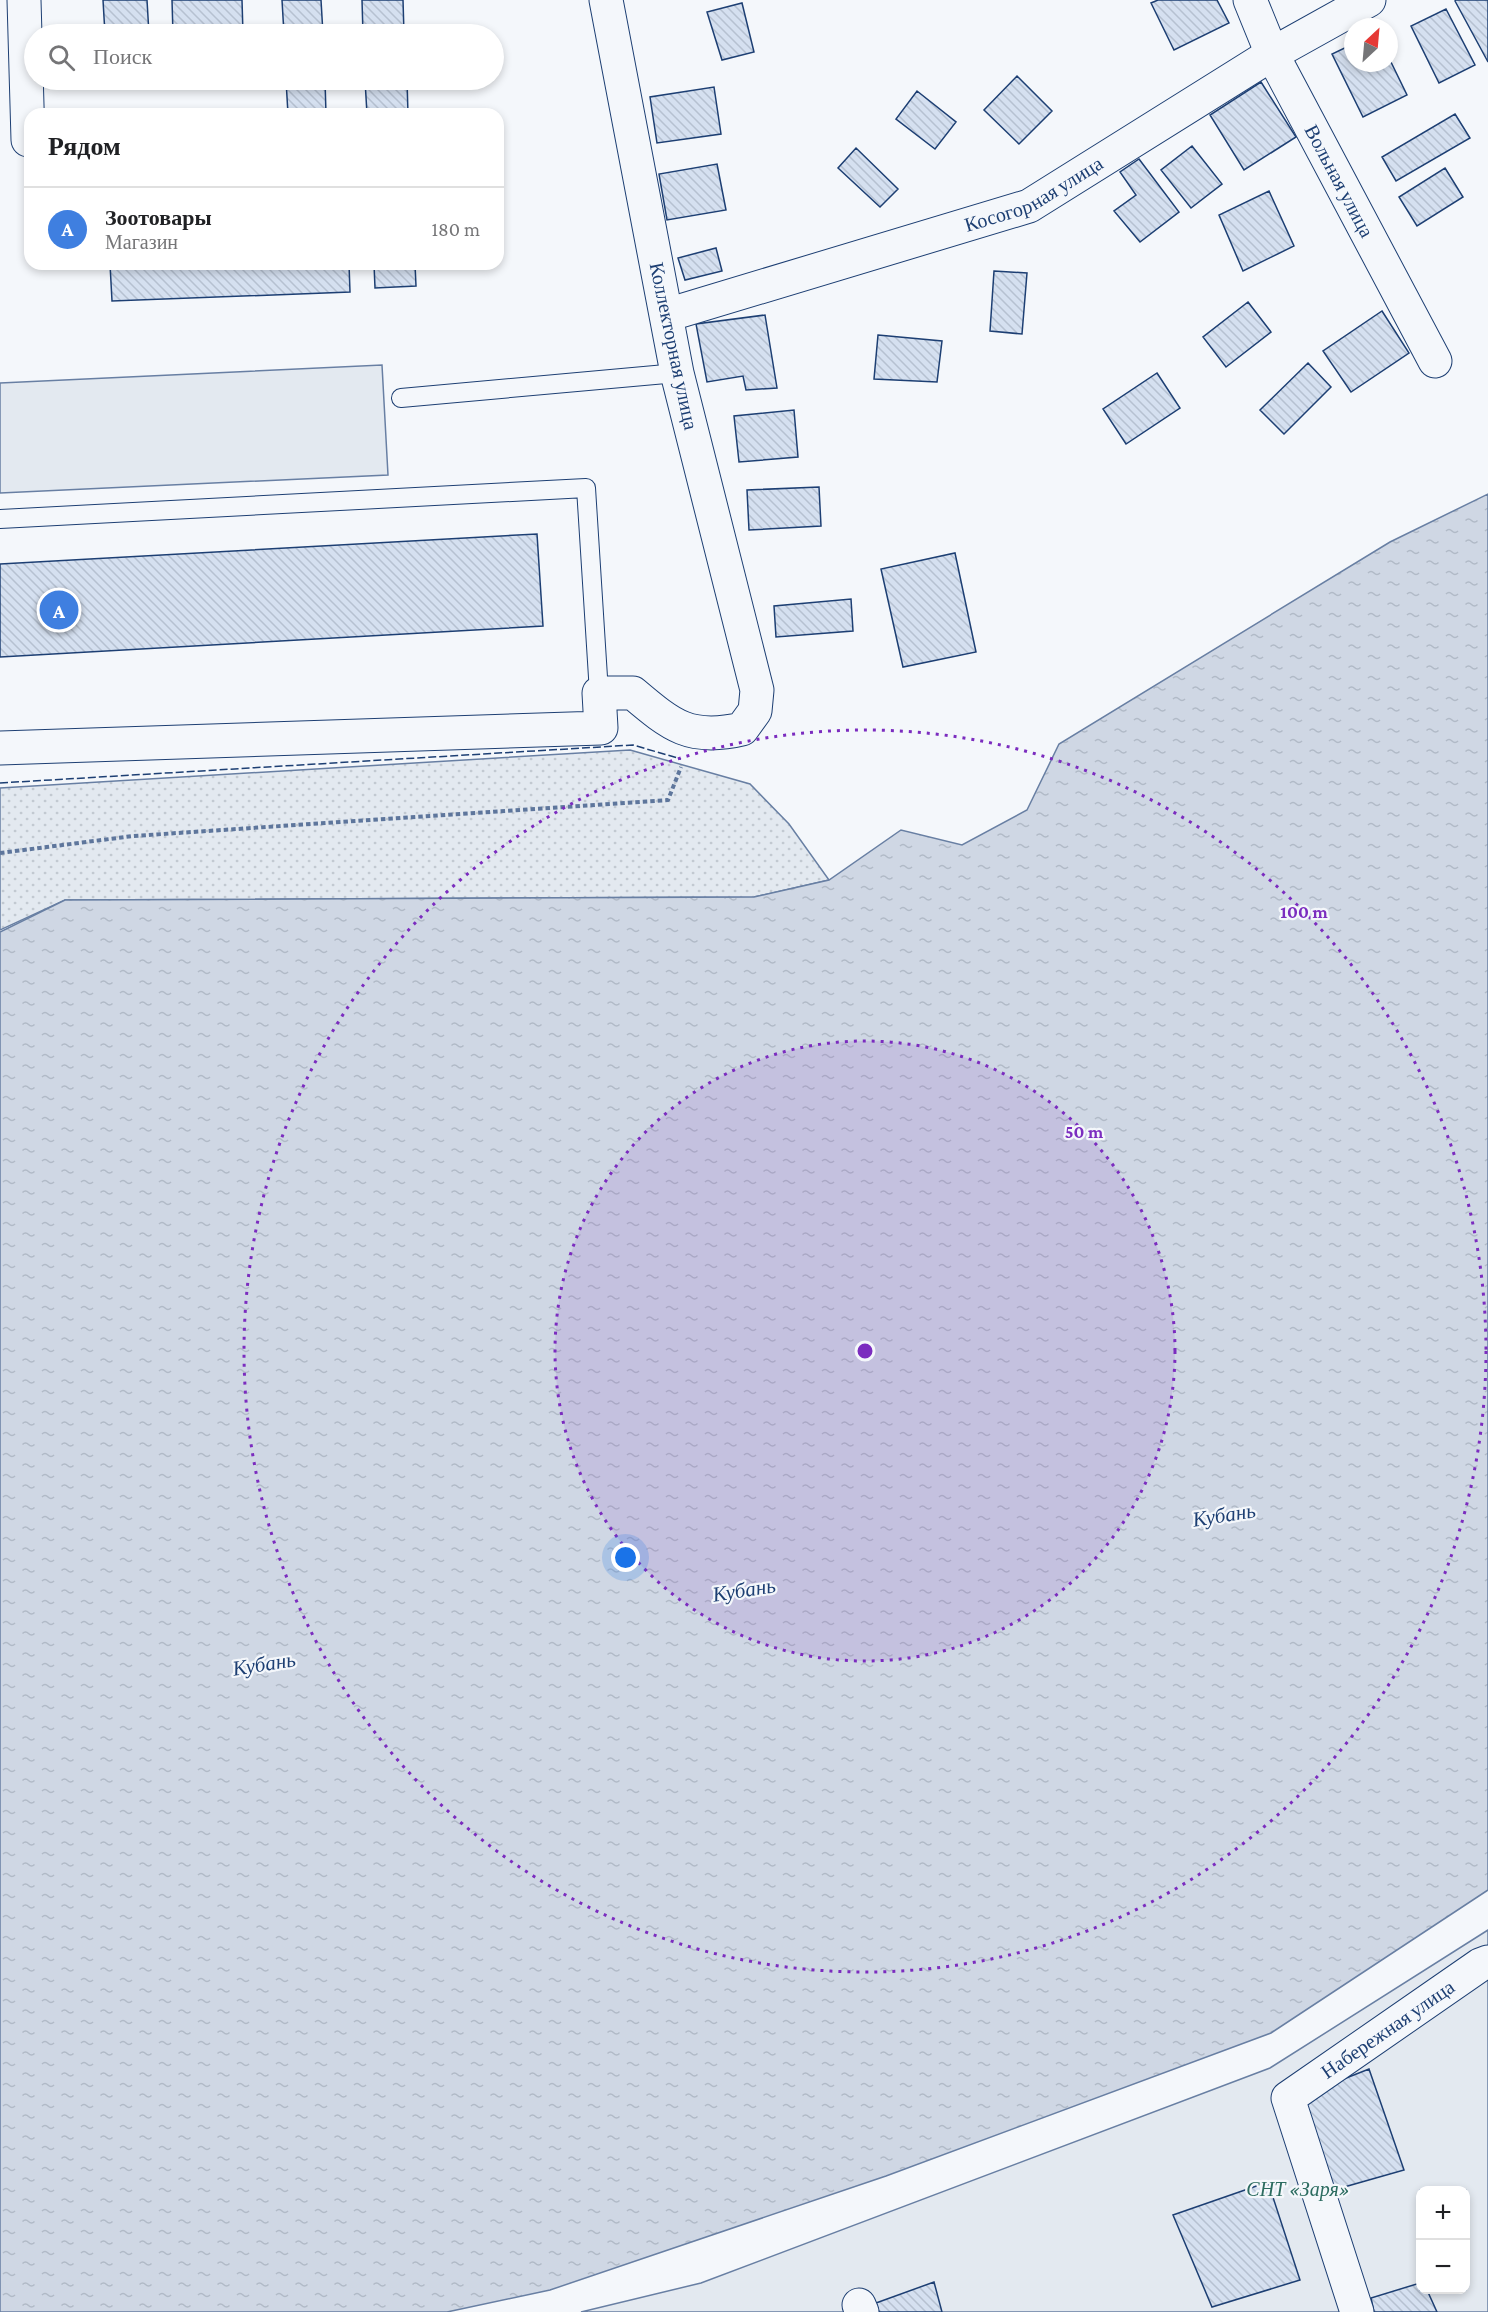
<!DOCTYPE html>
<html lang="ru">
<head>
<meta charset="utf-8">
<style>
  body { margin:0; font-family:"Crimson Pro",serif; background:#f2f2f2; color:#202124 }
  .controls { position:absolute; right:18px; bottom:18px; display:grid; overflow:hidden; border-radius:12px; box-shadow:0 3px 9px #0003 }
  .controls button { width:54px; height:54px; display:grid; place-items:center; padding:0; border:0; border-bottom:2px solid #e0e0e0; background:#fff; color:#202124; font:30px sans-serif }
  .compass { position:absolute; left:1344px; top:18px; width:54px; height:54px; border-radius:50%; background:#fff; box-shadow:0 3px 9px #0003; rotate:26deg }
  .you { position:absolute; left:626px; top:1558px; width:21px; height:21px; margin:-15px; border:4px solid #fff; border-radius:50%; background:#1a73e8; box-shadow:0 0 0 9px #1a73e833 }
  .badge { display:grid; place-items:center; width:39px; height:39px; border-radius:50%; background:#d93025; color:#fff; font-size:20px; font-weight:700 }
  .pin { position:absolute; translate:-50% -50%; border:3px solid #fff; box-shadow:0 2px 6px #0006 }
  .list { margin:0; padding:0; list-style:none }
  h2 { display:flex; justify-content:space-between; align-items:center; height:78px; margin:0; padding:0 24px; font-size:26px }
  h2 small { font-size:20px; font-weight:400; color:#757577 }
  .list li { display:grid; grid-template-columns:39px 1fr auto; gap:18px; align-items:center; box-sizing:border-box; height:84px; padding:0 24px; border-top:2px solid #e0e0e0 }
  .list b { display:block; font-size:22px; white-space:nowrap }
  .list p { margin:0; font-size:20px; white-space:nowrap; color:#757577 }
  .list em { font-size:20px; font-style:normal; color:#757577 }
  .icon { flex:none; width:33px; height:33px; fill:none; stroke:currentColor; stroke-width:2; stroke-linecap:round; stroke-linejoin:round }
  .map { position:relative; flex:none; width:1488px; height:2312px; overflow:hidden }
  .search { position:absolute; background:#fff; box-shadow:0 3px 9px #0003; left:24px; top:24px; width:480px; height:66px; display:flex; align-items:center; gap:15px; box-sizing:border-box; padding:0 21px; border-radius:33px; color:#757577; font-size:22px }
  .panel { position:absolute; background:#fff; box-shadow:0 3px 9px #0003; left:24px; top:108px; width:480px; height:162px; border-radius:18px }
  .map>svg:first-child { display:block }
  .grass { fill:url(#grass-dots); stroke:#687fa3; stroke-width:1.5 }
  .green { fill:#e3e9f0; stroke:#687fa3; stroke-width:1.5; fill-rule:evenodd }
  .water { fill:url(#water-ripples); stroke:#687fa3; stroke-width:1.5 }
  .building { fill:url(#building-back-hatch); stroke:#1d3f73; stroke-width:1.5 }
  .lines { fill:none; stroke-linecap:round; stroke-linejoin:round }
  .lane-casing { stroke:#1d3f73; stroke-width:20 }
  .street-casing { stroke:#1d3f73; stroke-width:35 }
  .path { stroke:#5e769c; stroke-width:4; stroke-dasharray:4.5 3; stroke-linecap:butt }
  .lane { stroke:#f4f7fb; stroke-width:18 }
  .street { stroke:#f4f7fb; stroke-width:33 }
  .fence { stroke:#1d3f73; stroke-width:1.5; stroke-dasharray:8 3; stroke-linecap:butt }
  .ring { fill:none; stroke:#7b2cbf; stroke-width:3; stroke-dasharray:3 6 }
  .labels { text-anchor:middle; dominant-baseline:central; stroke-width:4.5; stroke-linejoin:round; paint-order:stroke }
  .street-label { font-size:20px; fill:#1d3f73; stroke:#f4f7fb }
  .park-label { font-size:20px; font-style:italic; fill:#2c6c60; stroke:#f4f7fb }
  .water-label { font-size:21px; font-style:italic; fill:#1d3f73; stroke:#f4f7fb }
  .centre { fill:#7b2cbf; stroke:#f4f7fb; stroke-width:3 }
  .ring-label { font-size:18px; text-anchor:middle; font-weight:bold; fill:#7b2cbf; stroke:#f4f7fb; stroke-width:4.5; stroke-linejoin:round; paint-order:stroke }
</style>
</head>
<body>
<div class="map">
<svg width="1488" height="2312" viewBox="0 0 1488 2312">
  <defs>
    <pattern id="grass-dots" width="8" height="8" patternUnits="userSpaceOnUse" patternTransform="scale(1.5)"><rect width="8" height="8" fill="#e3e9f0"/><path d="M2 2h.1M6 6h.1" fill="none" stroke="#c2c9d1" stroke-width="1.8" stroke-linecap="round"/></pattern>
    <pattern id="water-ripples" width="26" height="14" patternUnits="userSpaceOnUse" patternTransform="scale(1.5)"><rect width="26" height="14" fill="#cfd7e4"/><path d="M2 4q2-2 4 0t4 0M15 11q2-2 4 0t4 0" fill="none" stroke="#b1bac7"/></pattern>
    <pattern id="building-back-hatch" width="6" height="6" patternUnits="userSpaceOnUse" patternTransform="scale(1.5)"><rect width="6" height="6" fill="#d5e0f0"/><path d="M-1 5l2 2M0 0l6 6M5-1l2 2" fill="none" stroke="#b6c1d1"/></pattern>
  </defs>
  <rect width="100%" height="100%" fill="#f4f7fb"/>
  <!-- grass -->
  <path class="grass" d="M630,750L750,784L789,824L829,880L754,897L65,900L0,930V788Z"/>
  <!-- green -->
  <path class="green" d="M382,365L388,475L0,493V383Z
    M1488,1930V2312H581L701,2283L1270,2068ZM1420,2190H1466V2290H1420Z"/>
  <!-- water -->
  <path class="water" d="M1488,494V1890L1271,2033L886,2176L550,2290L447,2312H0V932L65,900L754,897L829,880L901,830L962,845L1027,810L1059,744L1390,542Z"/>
  <!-- building -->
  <path class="building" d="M103,0H147L149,34H105Z
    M172,0H242L243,34H173Z
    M282,0H321L323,34H284Z
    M362,0H403L404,34H363Z
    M1158,0H1217L1229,23L1174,50L1151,3Z
    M1456,0H1488V62L1455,1Z
    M742,3L754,52L722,60L707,12Z
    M1446,9L1475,65L1439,83L1411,26Z
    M1353,44V63H1389V58L1407,95L1363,117L1332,54Z
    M1017,76L1052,111L1019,144L984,110Z
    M286,80H325L326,114H288Z
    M365,80H407L408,114H367Z
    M1261,82L1296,137L1244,170L1210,115Z
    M714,87L721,134L657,143L650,97Z
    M917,91L956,122L935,149L896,119Z
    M1455,114L1470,138L1396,181L1382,157Z
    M1192,146L1222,184L1191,208L1161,170Z
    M856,148L898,189L880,207L838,168Z
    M1139,159L1179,212L1140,242L1114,211L1136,195L1120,172Z
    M717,164L726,210L667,220L659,174Z
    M1445,168L1463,197L1417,226L1399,197Z
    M1269,191L1294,246L1243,271L1219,215Z
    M716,248L722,271L685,280L678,258Z
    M110,264H349L350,292L112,301Z
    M374,264H415L416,286L375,288Z
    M994,271L1027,273L1022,334L990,331Z
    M1248,302L1271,332L1226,367L1203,337Z
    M1382,311L1409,353L1351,392L1323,351Z
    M765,315L777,388L746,390L743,376L707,382L696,324Z
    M878,335L942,341L937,382L874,379Z
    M1308,363L1331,387L1284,434L1260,410Z
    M1157,373L1180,408L1126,444L1103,409Z
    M794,410L798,457L739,462L734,416Z
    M819,487L821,526L749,530L747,490Z
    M537,534L543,626L0,657V564Z
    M955,553L976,652L903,667L881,569Z
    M851,599L853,631L776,637L774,606Z
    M1369,2069L1404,2170L1330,2191L1298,2097Z
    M1268,2182L1300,2280L1212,2307L1173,2215Z
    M934,2282L942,2312H879L876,2303Z
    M1420,2283V2290H1427L1437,2312H1374L1371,2298Z"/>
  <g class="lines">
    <!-- lane casing -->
    <g class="lane-casing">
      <path id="lane" d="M401,398L677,373
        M0,519L586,488L599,693"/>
    </g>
    <!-- street casing -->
    <g class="street-casing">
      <g id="street">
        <path d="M24,0L28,140"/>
        <path id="s1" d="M1250,0L1272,54L1435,361"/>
        <path id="s2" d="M667,315L1029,206L1272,54L1369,0"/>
        <path d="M0,748L601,728L599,693H633C672,726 690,741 742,729L755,711L757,690L677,373L606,0"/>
        <path d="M859,2305L862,2312"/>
        <path id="s3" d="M1357,2312L1288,2098L1480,1965L1488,1962"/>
      </g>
    </g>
    <!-- path -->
    <path class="path" d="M0,853L133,836L668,800L681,767"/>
    <!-- lane -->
    <use href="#lane" class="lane"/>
    <!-- street -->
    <use href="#street" class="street"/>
    <!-- fence -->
    <path class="fence" d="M0,783L633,745L681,759"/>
  </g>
  <!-- distance rings -->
  <circle cx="865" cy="1351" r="310" fill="#7b2cbf" fill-opacity=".12"/>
  <g class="ring">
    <circle cx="865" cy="1351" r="310"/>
    <circle cx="865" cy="1351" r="621"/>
  </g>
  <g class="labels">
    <!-- street labels -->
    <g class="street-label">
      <text stroke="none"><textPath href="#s1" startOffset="202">Вольная улица</textPath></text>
      <text stroke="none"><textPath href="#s2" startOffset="387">Косогорная улица</textPath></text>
      <text transform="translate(674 346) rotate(78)">Коллекторная улица</text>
      <text stroke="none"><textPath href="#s3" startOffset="346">Набережная улица</textPath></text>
    </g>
    <!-- park labels -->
    <g class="park-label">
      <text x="1298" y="2189">СНТ «Заря»</text>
    </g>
    <!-- water labels -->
    <g class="water-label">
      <text transform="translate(1224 1515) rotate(-9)">Кубань</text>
      <text transform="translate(744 1590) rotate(-9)">Кубань</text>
      <text transform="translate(264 1664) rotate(-9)">Кубань</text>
    </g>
  </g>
  <circle cx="865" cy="1351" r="9" class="centre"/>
  <g class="ring-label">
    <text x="1304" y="918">100 m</text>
    <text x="1084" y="1138">50 m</text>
  </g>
</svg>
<div class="controls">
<button>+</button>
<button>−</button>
</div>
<svg class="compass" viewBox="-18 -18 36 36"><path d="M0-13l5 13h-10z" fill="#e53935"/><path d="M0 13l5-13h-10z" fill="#757577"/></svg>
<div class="you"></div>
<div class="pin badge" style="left:59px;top:610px;background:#3f7fe0">A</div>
<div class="search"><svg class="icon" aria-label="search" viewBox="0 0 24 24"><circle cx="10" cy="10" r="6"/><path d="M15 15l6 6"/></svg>Поиск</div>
<section class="panel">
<h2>Рядом<small></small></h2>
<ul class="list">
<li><span class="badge" style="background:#3f7fe0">A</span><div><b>Зоотовары</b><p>Магазин</p></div><em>180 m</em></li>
</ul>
</section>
</div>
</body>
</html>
